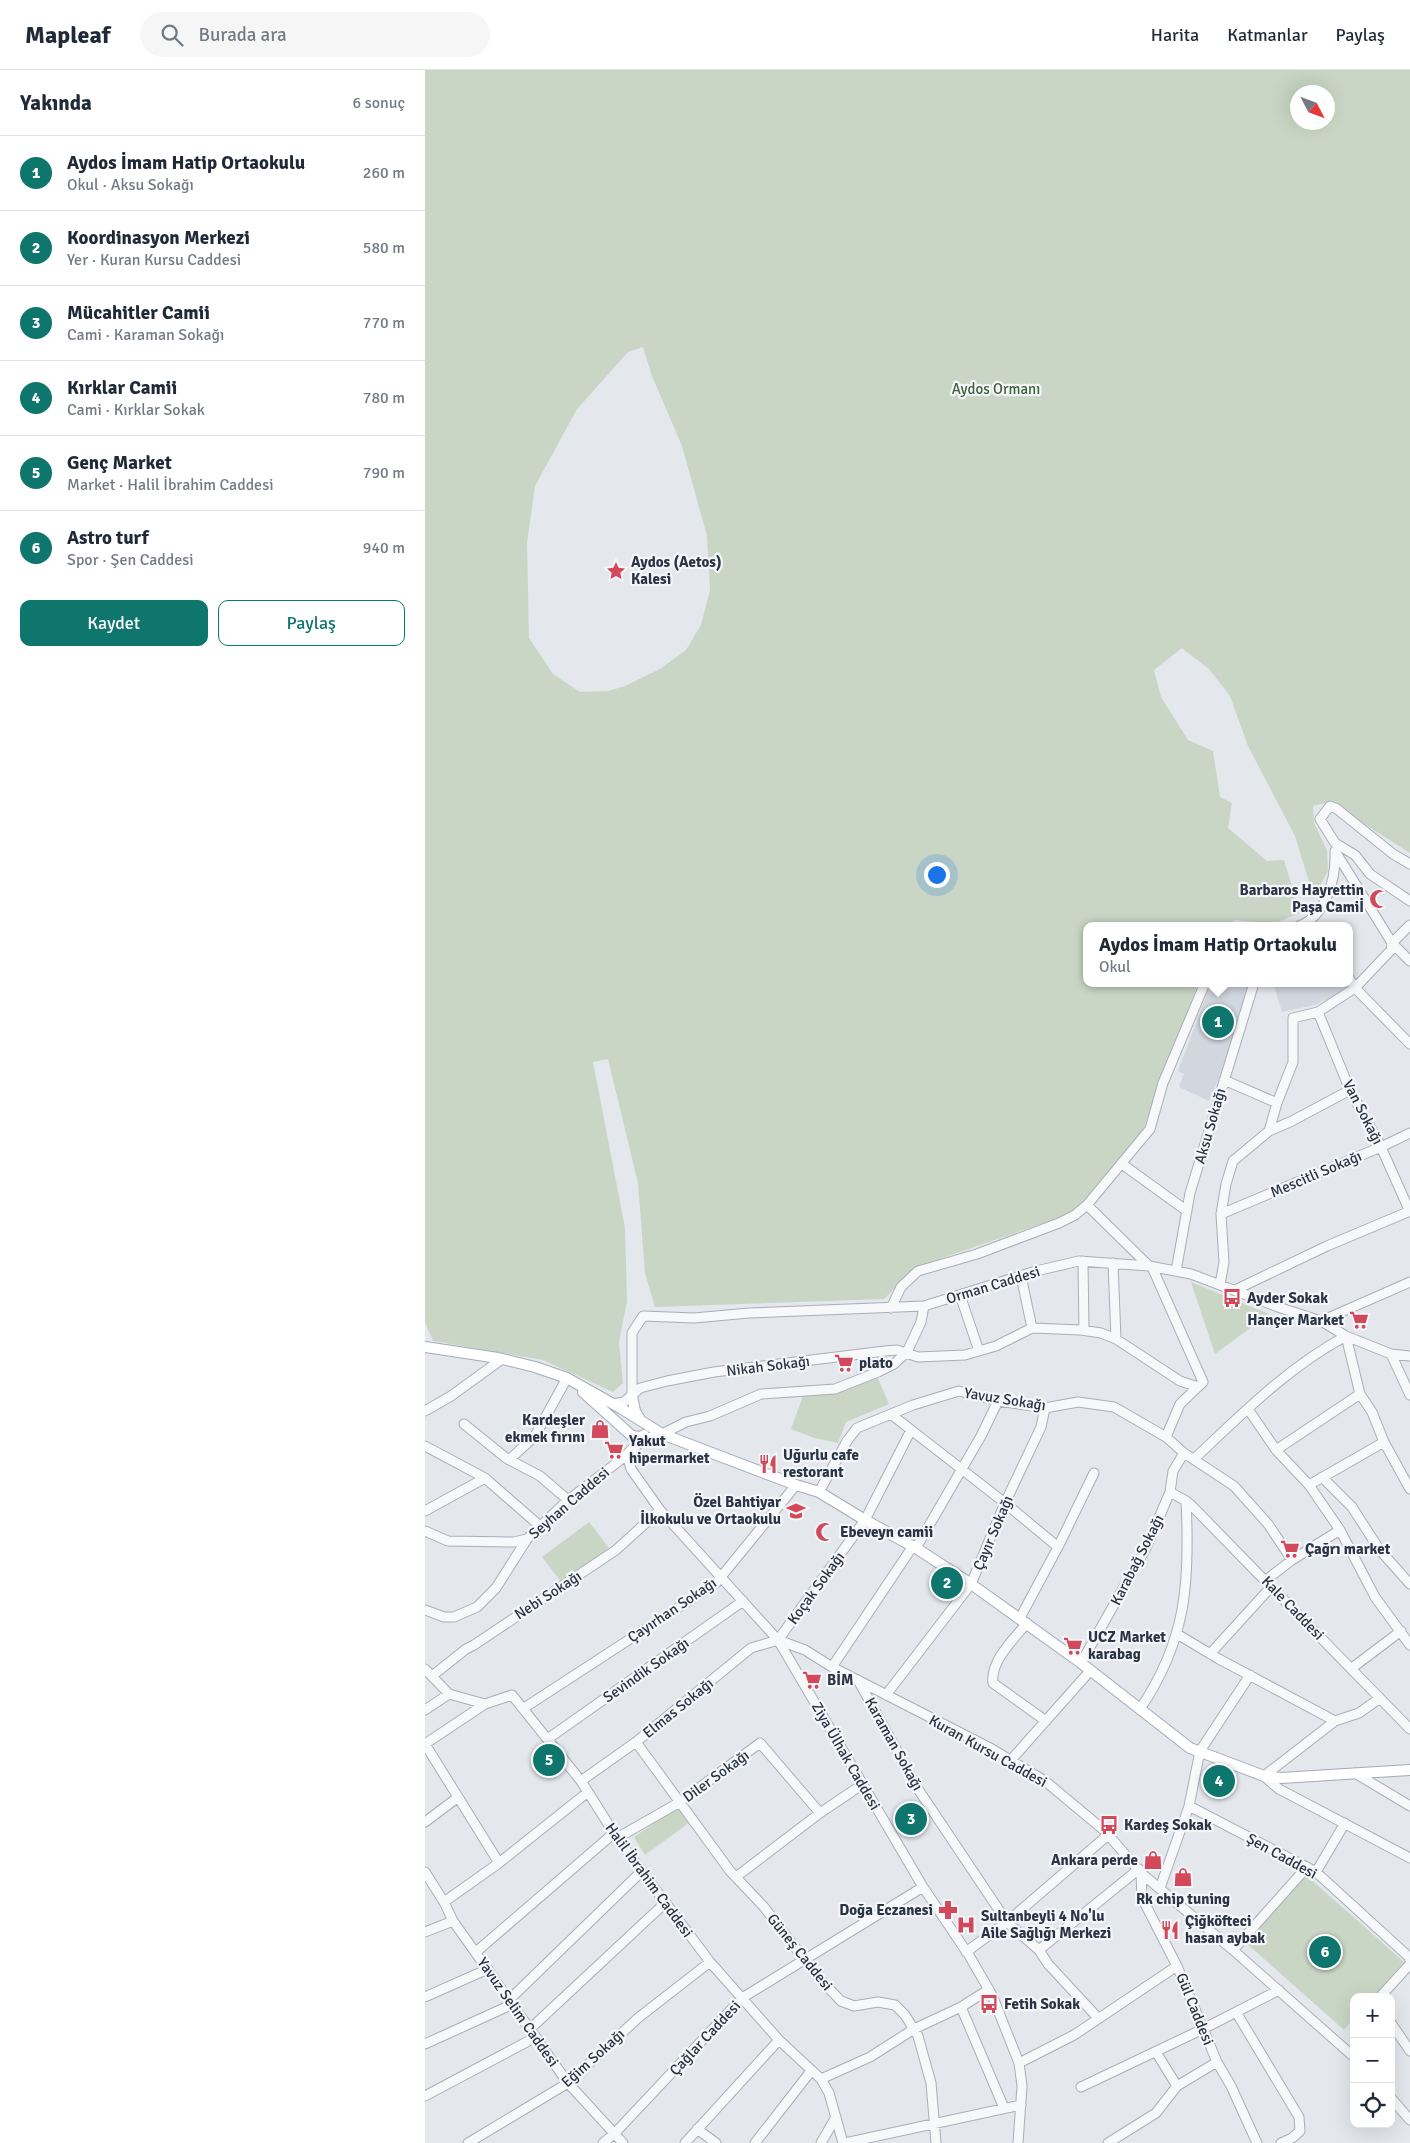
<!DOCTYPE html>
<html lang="tr">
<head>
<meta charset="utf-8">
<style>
  body { margin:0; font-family:Signika,sans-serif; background:#f6f6f7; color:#1f2937 }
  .controls { position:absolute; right:15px; bottom:15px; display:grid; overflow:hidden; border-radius:10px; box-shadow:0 5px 20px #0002 }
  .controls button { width:45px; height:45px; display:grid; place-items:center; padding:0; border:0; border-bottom:1px solid #e0e1e3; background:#fff; color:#1f2937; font:25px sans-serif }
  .compass { position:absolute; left:865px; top:15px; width:45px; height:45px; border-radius:50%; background:#fff; box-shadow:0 5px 20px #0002; rotate:131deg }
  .you { position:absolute; left:511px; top:804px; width:18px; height:18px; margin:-12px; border:4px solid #fff; border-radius:50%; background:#1a73e8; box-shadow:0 0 0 8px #1a73e833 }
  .badge { display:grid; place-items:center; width:32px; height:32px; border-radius:50%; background:#0f766e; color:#fff; font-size:16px; font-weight:700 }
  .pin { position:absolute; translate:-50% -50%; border:2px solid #fff; box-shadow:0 1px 5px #0006 }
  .popup { position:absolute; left:658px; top:852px; width:270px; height:65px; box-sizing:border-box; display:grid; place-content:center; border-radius:10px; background:#fff; filter:drop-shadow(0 1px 4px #0005); font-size:16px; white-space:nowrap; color:#747a83 }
  .popup b { font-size:19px; color:#1f2937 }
  .popup::after { content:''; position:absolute; left:50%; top:100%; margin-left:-10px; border:10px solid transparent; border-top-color:#fff }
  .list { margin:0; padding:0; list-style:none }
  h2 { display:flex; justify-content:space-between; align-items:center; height:65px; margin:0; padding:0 20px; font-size:21px }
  h2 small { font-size:16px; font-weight:400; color:#747a83 }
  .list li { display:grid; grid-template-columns:32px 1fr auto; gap:15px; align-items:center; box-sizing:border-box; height:75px; padding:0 20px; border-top:1px solid #e0e1e3 }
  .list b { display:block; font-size:19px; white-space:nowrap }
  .list p { margin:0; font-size:16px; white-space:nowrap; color:#747a83 }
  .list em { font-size:16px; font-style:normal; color:#747a83 }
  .actions { display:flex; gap:10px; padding:15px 20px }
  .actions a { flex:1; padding:11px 0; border:1px solid #0f766e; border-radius:10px; text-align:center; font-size:18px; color:#0f766e }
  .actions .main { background:#0f766e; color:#fff }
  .icon { flex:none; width:28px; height:28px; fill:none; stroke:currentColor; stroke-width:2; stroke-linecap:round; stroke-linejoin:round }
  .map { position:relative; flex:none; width:985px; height:2073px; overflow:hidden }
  header { display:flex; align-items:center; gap:30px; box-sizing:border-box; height:70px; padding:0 25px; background:#fff; border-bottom:1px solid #e0e1e3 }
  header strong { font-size:24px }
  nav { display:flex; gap:28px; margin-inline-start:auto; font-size:18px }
  .search { width:350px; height:45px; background:#f6f6f7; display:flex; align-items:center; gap:12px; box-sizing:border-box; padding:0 18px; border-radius:28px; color:#747a83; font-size:19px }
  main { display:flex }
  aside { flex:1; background:#fff }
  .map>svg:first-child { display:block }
  .built { fill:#d2d6de }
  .green { fill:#c9d6c5; fill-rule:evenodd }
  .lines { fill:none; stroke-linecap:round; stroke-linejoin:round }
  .minor-casing { stroke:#a9aeb7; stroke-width:11 }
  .major-casing { stroke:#a3abb8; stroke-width:12 }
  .minor { stroke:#f7f8fa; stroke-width:9 }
  .major { stroke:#fff; stroke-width:10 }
  .labels { text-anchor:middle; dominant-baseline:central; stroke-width:4.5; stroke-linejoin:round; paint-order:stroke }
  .park-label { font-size:15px; fill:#3f6138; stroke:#f4f6f9 }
  .poi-label { font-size:15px; font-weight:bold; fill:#2b3445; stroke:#f4f6f9; text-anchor:start }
  .street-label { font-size:15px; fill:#2b3445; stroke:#f4f6f9 }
</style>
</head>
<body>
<header>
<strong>Mapleaf</strong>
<div class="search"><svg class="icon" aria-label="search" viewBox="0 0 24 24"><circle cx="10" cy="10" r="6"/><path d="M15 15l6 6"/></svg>Burada ara</div>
<nav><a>Harita</a><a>Katmanlar</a><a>Paylaş</a></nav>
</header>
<main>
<aside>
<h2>Yakında<small>6 sonuç</small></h2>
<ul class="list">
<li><span class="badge">1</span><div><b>Aydos İmam Hatip Ortaokulu</b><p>Okul · Aksu Sokağı</p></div><em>260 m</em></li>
<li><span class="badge">2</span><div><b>Koordinasyon Merkezi</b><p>Yer · Kuran Kursu Caddesi</p></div><em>580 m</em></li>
<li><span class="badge">3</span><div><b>Mücahitler Camii</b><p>Cami · Karaman Sokağı</p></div><em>770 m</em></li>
<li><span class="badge">4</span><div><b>Kırklar Camii</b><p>Cami · Kırklar Sokak</p></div><em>780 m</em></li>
<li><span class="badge">5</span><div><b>Genç Market</b><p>Market · Halil İbrahim Caddesi</p></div><em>790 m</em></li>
<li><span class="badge">6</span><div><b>Astro turf</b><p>Spor · Şen Caddesi</p></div><em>940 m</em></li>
</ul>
<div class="actions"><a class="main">Kaydet</a><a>Paylaş</a></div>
</aside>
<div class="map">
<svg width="985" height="2073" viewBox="0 0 985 2073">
  <rect width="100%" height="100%" fill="#e4e7ec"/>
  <!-- built -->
  <path class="built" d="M786,913H823L810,971L784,1031L754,1017L759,1004L753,1001Z
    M848,913H922L926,919L889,935L857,942Z"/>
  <!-- green -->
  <path class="green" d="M0,0H985V783L905,732L888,736L889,753L902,780L903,801L893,820L886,818L870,766L823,676L805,626L784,599L757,578L729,600L736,627L763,670L788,681L795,727L807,733L803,758L842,791L859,790L875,843L847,854L810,850L800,856H662V913H773L741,1003L718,1060L648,1143L491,1197L459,1229L230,1237L220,1203L213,1113L183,989L168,992L200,1158L202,1231L194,1272L198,1313L188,1322L118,1290L8,1271L0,1252ZM872,22H902V52H872ZM218,277L227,306L257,376L282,466L285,520L276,555L261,580L235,599L200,616L183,621L155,622L128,604L104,568L102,473L110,416L152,339L203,282Z
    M766,1212L844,1244L790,1284Z
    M452,1306L464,1334L421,1352L413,1373L389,1368L366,1359L378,1326C405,1326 427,1316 452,1306Z
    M164,1452L184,1478L137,1513L117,1487Z
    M254,1736L265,1752L220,1785L209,1767Z
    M881,1805L979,1892L948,1927H929V1948L919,1960L821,1873Z"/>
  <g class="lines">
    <!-- minor casing -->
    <g class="minor-casing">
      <path id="minor" d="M985,794L968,784L912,739L905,736L895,749L910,773L930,785L945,804L985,831
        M985,855L967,873L985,891
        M874,856C901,846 911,808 910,783
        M924,908L930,918L985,974
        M893,942L925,1020L956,1077L985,1142
        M799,1010L852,1033
        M844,1061L867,1051L925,1020
        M697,1094L762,1141
        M662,1135L724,1196
        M796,1144L956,1077L985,1063
        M658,1191L659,1260
        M688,1193L691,1269
        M727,1197L778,1312L755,1334L741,1367
        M751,1201L765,1123L829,913
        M596,1206L607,1258
        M795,1215L799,1192L796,1144L801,1114L808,1091L844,1061L852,1033L868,992V948L893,942L930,918L966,880L967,873L910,781
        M810,1220L902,1176L985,1141
        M535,1225L554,1281
        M466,1238L476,1217L493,1201L552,1184L634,1153L650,1145L662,1135L725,1059L738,1013L780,913
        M896,1251L985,1212
        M966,1284L985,1325
        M207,1326V1263L218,1246L269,1248L324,1243L499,1236L611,1201L654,1191L724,1196L766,1204L856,1238L896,1251L921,1266L966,1284L985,1286
        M188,1334L199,1332L215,1318L242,1311L289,1302L460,1281L472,1280L493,1287L540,1285L571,1276L607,1258L656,1260L676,1263L691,1269L755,1311L773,1317
        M823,1339L851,1380L884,1415L915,1460L950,1527L985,1575
        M0,1341L26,1326L77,1289
        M467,1345L580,1433L633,1477
        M39,1354L81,1388L115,1406L143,1430
        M237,1364L261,1352L285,1346L336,1324L410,1319L453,1302L469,1294L482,1282L496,1252L499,1236
        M0,1376L60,1408L116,1457
        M851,1380L935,1324
        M769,1389C817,1344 863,1297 921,1266L935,1324L947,1342L959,1372L985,1419
        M84,1390L110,1366L142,1308
        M897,1407L927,1437L954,1479L985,1514
        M884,1415L959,1372
        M394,1422L422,1371L432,1358L488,1335L534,1321L573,1331L620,1338L653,1332L689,1337L741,1367L759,1383L809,1416L843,1454L867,1490
        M745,1422L761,1431L768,1437L985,1659
        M0,1441L60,1408
        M0,1461L23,1471L89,1472L102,1469
        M491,1478L556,1366L573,1331
        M841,1510L867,1490L915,1460
        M0,1540L19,1547H29L52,1537L71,1518L102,1469L143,1430L202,1385L206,1399L235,1440L353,1570L380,1580L407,1597L567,1679L620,1711L680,1761L716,1803L808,1880L929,1987
        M595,1548L633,1477L669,1403
        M602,1553C589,1569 565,1591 568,1613L621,1651
        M752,1564L794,1589L910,1651
        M353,1570L498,1817L545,1887L567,1925L594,1993L597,2016L593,2073
        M353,1570L440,1450L486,1360
        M785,1584L846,1517
        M656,1593L721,1478L745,1422L748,1401L759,1383
        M407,1597L488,1476
        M927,1598L976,1561
        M0,1599L24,1624L60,1634L87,1625L156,1711L192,1768L285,1892L354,1970L396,2009L404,2023L418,2073
        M7,1606L41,1579L49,1575L191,1480L235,1440
        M433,1610L493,1719L582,1852L614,1880L623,1894L673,1948
        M461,1625L546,1514L580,1433L616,1357L620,1338
        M955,1628L934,1643L910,1651L839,1706L854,1719L985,1788
        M99,1638L291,1513L371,1415
        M715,1639C762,1570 765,1511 761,1431
        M0,1640L24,1624
        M124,1668L318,1531
        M211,1672L305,1801L339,1837L393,1907L416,1931L429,1936L453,1932L470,1935L480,1945L493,1966L506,2013L511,2073
        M0,1674L74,1793
        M0,1674L60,1634
        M586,1690L665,1601
        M930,1703L985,1736
        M156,1711L211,1672L326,1578L353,1570
        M764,1736L891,1802L984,1887L985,1890
        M0,1752L32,1728
        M192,1768L255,1732L335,1673L395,1743
        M0,1802L19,1832L28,1851L143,2013L198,2073
        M891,1802L920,1753
        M716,1803L717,1828L752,1896L792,1992L806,2016L832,2073
        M311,1807L395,1743L438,1714
        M735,1818L764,1736L775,1681L825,1605
        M19,1832L74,1793L163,1722
        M0,1862L28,1851
        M614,1880L714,1799
        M808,1880L882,1797
        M51,1882L189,1763
        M541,1882L582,1852L683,1765
        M0,1927L63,1899
        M955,1927L985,1894
        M85,1929L217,1801
        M536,1937L579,2038
        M811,1942L874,2047L875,2061L867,2068L856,2073
        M966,1953L985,1981
        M105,1959L240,1833
        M0,1974L88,1934
        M731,1982L752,2016
        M594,1993L649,1965L752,1896
        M396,2009L445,1987L489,1959L536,1937L563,1920
        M656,2017L778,1959L854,1920
        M0,2026L111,1967
        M966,2028L985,2050
        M272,2059L291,2073
        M43,2073L143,2013L213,1948L285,1892
        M178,2073L189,2064L317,1928L498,1817
        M260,2073L354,1970
        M330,2073L386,2001
        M396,2073L411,2047
        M420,2073L596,2035
        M683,2073L731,2043L752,2016L792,1992"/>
    </g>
    <!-- major casing -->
    <g class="major-casing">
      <path id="major" d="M0,1277L73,1288L110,1297L142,1308L197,1339L237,1364L371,1415L394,1422L440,1450L491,1478L546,1514L656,1593L765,1678L839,1706L856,1708L985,1700
        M158,1322L207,1366L225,1368L237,1364
        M207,1326L210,1341L216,1351
        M202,1385L218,1368L219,1365"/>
    </g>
    <!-- minor -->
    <use href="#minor" class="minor"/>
    <!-- major -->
    <use href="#major" class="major"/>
  </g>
  <!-- icons -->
  <defs>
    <g id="sight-bare" transform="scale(1.5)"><path d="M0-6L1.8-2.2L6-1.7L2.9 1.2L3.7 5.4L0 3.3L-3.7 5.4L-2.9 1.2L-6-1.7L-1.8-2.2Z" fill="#d1495b" stroke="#f4f6f9" stroke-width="2.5" paint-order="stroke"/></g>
    <g id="mosque-bare" transform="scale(1.5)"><path d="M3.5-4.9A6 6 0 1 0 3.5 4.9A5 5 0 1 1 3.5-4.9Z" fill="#d1495b" stroke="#f4f6f9" stroke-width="2.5" paint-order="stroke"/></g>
    <g id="bus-bare" transform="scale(1.5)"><path d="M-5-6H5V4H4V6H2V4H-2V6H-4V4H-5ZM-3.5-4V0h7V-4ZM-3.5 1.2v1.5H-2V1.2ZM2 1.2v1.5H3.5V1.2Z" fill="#d1495b" stroke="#f4f6f9" stroke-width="2.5" paint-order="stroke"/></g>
    <g id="supermarket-bare" transform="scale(1.5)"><path d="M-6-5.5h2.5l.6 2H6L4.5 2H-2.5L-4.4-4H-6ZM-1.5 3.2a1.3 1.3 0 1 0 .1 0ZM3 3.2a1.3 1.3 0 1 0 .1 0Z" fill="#d1495b" stroke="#f4f6f9" stroke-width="2.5" paint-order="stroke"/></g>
    <g id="shop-bare" transform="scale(1.5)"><path d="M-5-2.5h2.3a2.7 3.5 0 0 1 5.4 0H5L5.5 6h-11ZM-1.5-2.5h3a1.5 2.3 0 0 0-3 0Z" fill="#d1495b" stroke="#f4f6f9" stroke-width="2.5" paint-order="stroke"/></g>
    <g id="restaurant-bare" transform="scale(1.5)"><path d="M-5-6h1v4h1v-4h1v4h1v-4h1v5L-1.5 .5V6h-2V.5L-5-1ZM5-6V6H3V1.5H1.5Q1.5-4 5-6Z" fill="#d1495b" stroke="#f4f6f9" stroke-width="2.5" paint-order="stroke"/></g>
    <g id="school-bare" transform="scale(1.5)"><path d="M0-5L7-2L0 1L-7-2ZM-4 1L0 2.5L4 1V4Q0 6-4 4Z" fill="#d1495b" stroke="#f4f6f9" stroke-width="2.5" paint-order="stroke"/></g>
    <g id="pharmacy-bare" transform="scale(1.5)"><path d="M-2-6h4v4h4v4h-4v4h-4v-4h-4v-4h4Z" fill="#d1495b" stroke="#f4f6f9" stroke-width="2.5" paint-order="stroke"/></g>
    <g id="hospital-bare" transform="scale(1.5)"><path d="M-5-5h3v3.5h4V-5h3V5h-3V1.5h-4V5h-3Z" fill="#d1495b" stroke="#f4f6f9" stroke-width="2.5" paint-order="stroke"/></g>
  </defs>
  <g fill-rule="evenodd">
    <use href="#sight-bare" x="191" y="501"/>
    <use href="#mosque-bare" x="954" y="829"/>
    <use href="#bus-bare" x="807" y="1228"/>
    <use href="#supermarket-bare" x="934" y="1250"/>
    <use href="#supermarket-bare" x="419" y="1293"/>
    <use href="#shop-bare" x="175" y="1359"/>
    <use href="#supermarket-bare" x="189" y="1380"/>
    <use href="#restaurant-bare" x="343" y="1394"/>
    <use href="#school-bare" x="371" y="1441"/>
    <use href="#mosque-bare" x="400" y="1462"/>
    <use href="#supermarket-bare" x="865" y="1479"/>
    <use href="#supermarket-bare" x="648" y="1576"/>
    <use href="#supermarket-bare" x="387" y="1610"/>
    <use href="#bus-bare" x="684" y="1755"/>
    <use href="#shop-bare" x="728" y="1790"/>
    <use href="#shop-bare" x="758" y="1807"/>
    <use href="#pharmacy-bare" x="523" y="1840"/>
    <use href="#hospital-bare" x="541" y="1855"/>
    <use href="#restaurant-bare" x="745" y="1860"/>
    <use href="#bus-bare" x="564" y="1934"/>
  </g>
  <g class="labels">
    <!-- park labels -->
    <g class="park-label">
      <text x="571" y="319">Aydos Ormanı</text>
    </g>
    <!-- poi labels -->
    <g class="poi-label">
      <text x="206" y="492">Aydos (Aetos)<tspan x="206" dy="17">Kalesi</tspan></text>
      <text x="939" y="820" text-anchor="end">Barbaros Hayrettin<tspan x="939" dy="17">Paşa Camiİ</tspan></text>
      <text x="822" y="1228">Ayder Sokak</text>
      <text x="919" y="1250" text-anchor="end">Hançer Market</text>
      <text x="434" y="1293">plato</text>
      <text x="160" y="1350" text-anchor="end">Kardeşler<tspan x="160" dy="17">ekmek fırını</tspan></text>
      <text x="204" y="1371">Yakut<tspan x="204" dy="17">hipermarket</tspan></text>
      <text x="358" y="1385">Uğurlu cafe<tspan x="358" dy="17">restorant</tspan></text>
      <text x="356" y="1432" text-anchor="end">Özel Bahtiyar<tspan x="356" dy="17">İlkokulu ve Ortaokulu</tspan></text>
      <text x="415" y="1462">Ebeveyn camii</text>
      <text x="880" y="1479">Çağrı market</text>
      <text x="663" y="1567">UCZ Market<tspan x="663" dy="17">karabag</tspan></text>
      <text x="402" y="1610">BİM</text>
      <text x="699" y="1755">Kardeş Sokak</text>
      <text x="713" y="1790" text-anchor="end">Ankara perde</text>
      <text x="758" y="1829" text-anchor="middle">Rk chip tuning</text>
      <text x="508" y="1840" text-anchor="end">Doğa Eczanesi</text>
      <text x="556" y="1846">Sultanbeyli 4 No'lu<tspan x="556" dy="17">Aile Sağlığı Merkezi</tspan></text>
      <text x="760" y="1851">Çiğköfteci<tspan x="760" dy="17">hasan aybak</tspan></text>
      <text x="579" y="1934">Fetih Sokak</text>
    </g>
    <!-- street labels -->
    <g class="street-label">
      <text transform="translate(938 1042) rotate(63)">Van Sokağı</text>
      <text transform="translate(785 1056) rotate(-74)">Aksu Sokağı</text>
      <text transform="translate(891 1104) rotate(-23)">Mescitli Sokağı</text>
      <text transform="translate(568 1215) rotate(-17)">Orman Caddesi</text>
      <text transform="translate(343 1296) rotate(-7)">Nikah Sokağı</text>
      <text transform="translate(580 1329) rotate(9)">Yavuz Sokağı</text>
      <text transform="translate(144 1433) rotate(-41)">Seyhan Caddesi</text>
      <text transform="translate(568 1463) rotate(-67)">Çayır Sokağı</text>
      <text transform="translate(712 1490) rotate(-63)">Karabağ Sokağı</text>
      <text transform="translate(391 1518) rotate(-54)">Koçak Sokağı</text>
      <text transform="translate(123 1525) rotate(-33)">Nebi Sokağı</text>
      <text transform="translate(868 1538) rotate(46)">Kale Caddesi</text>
      <text transform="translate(247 1540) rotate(-34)">Çayırhan Sokağı</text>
      <text transform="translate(221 1600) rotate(-35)">Sevindik Sokağı</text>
      <text transform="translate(253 1638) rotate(-39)">Elmas Sokağı</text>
      <text transform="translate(469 1674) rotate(61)">Karaman Sokağı</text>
      <text transform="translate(563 1681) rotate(29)">Kuran Kursu Caddesi</text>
      <text transform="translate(421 1686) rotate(60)">Ziya Ülhak Caddesi</text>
      <text transform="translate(291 1706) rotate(-36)">Diler Sokağı</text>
      <text transform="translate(857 1786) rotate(29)">Şen Caddesi</text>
      <text transform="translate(224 1810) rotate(54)">Halil İbrahim Caddesi</text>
      <text transform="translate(375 1882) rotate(51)">Güneş Caddesi</text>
      <text transform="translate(770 1939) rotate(68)">Gül Caddesi</text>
      <text transform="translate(93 1942) rotate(55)">Yavuz Selim Caddesi</text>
      <text transform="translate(280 1968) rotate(-47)">Çağlar Caddesi</text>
      <text transform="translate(168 1988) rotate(-42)">Eğim Sokağı</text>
    </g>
  </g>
</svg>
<div class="controls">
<button>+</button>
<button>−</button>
<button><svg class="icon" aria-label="locate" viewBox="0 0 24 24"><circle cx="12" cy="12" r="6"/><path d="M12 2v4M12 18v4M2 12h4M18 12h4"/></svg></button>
</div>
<svg class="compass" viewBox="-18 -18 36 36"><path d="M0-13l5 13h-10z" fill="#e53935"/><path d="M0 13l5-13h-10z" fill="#747a83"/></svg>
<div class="you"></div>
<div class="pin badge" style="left:793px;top:952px">1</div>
<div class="popup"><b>Aydos İmam Hatip Ortaokulu</b>Okul</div>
<div class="pin badge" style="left:522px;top:1513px">2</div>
<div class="pin badge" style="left:486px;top:1749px">3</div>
<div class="pin badge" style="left:794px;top:1711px">4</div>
<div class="pin badge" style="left:124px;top:1690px">5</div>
<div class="pin badge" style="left:900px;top:1882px">6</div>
</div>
</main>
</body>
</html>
